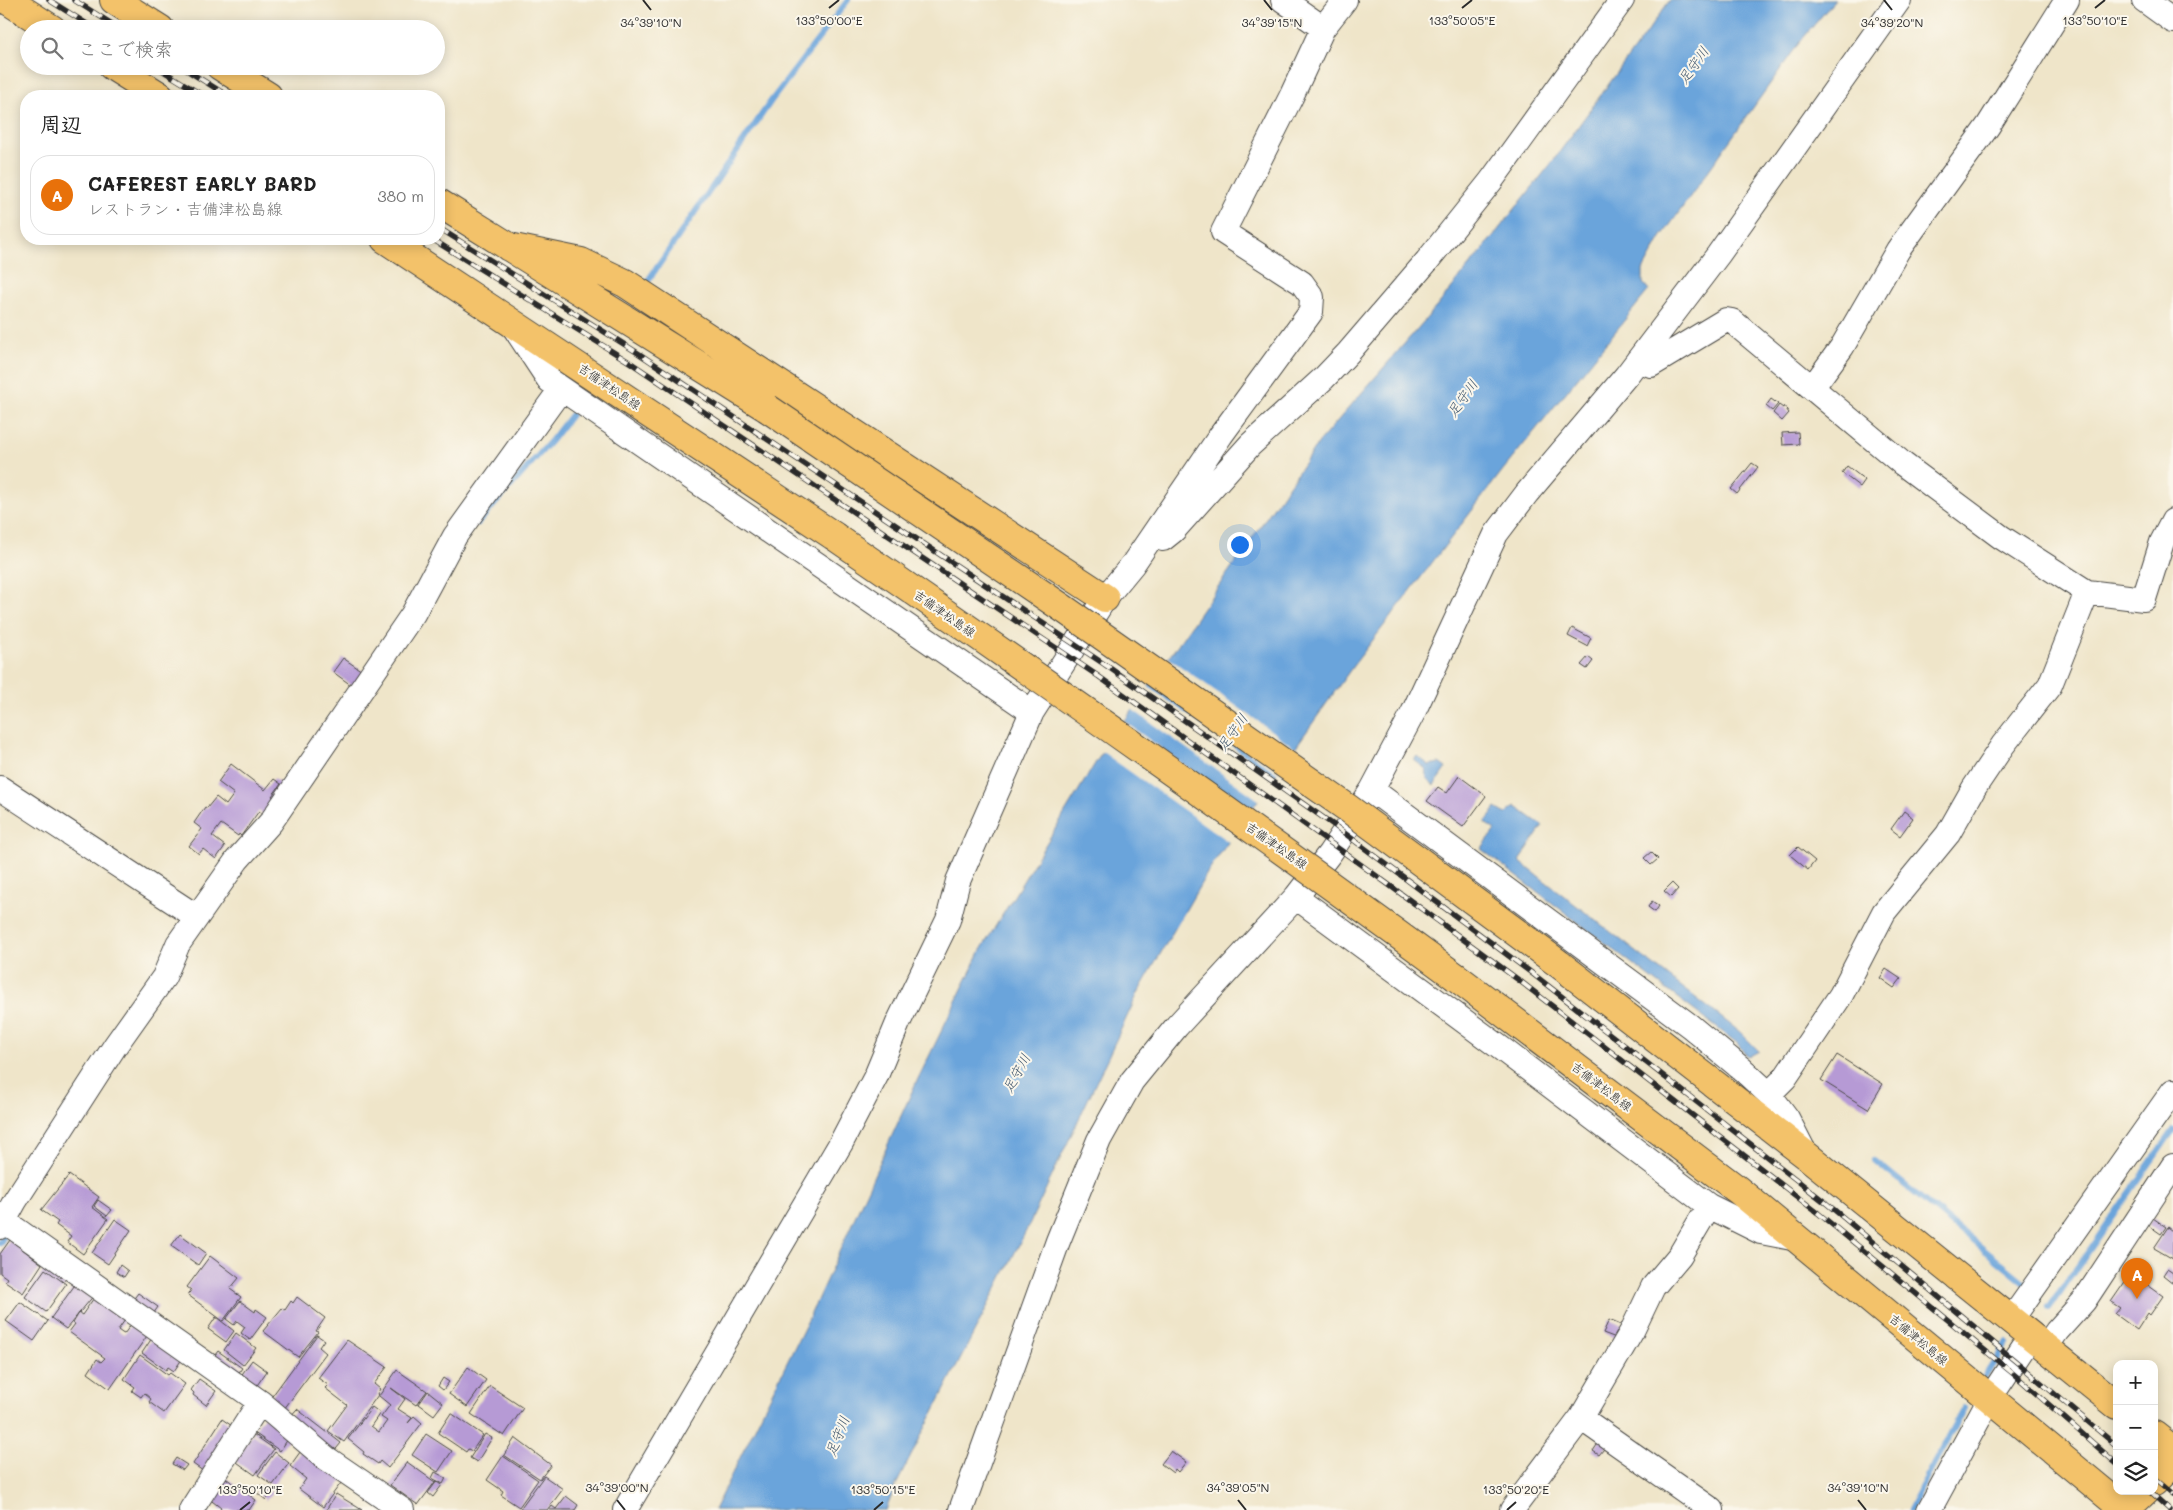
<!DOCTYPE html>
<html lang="ja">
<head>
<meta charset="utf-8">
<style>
  body { margin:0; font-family:Mali,"Klee One",sans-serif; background:#f2f2f2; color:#222 }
  .controls { position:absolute; right:15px; bottom:15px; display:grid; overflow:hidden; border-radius:10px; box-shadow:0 2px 12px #0003 }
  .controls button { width:45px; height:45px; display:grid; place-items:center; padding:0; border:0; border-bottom:1px solid #e0e0e0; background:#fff; color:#222; font:25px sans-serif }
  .you { position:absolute; left:1239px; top:544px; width:18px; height:18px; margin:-12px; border:4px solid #fff; border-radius:50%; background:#1a73e8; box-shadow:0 0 0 8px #1a73e833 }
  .badge { display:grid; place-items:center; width:32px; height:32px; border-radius:50%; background:#d1495b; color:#fff; font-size:16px; font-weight:700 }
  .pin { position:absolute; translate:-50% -41px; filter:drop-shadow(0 1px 2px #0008) }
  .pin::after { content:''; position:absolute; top:26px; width:18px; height:15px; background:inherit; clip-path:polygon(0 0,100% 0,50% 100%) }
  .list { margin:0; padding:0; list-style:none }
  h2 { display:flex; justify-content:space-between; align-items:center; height:65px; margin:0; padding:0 20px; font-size:21px }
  h2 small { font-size:16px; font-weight:400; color:#767676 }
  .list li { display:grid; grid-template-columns:32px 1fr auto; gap:15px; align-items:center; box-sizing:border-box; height:80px; margin:0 10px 10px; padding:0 10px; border:1px solid #e0e0e0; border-radius:20px }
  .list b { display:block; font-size:19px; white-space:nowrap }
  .list p { margin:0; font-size:16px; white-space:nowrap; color:#767676 }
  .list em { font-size:16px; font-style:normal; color:#767676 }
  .icon { flex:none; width:28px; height:28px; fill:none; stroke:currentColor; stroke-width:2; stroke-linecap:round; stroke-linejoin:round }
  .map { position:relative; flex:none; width:2173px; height:1510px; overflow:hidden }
  .search { position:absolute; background:#fff; box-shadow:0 2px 12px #0003; left:20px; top:20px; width:425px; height:55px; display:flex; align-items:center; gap:12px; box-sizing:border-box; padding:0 18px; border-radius:28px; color:#767676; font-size:19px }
  .panel { position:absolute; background:#fff; box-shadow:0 2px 12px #0003; left:20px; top:90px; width:425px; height:155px; border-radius:20px }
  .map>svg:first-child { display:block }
  .water { fill:#6ba4db; stroke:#4b6883 }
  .pier { fill:#efe5c9 }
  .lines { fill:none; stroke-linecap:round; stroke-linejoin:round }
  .stream { stroke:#6ba4db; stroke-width:6 }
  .building { fill:#b69ad5 }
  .minor-casing { stroke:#484743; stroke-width:26 }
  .major-casing { stroke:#484743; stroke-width:30 }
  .minor { stroke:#fff; stroke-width:24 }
  .major { stroke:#f3c26a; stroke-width:28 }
  .rail-casing { stroke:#2b2b2b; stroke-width:5.5 }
  .rail { stroke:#fbf7ec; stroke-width:4; stroke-dasharray:11; stroke-linecap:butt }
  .major-bridge-casing { stroke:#484743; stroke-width:30; stroke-linecap:butt }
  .major-bridge { stroke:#f3c26a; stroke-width:28 }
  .ticks { fill:none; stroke:#2b2b2b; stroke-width:2 }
  .labels { text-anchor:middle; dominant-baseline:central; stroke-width:4; stroke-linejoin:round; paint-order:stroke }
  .street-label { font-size:12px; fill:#2b2b2b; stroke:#fbf7ec }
  .water-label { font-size:14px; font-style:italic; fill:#455b71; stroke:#fbf7ec }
  .ticks-label { font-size:12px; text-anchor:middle; fill:#2b2b2b; stroke:#fbf7ec; stroke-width:4; stroke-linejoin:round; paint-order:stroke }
</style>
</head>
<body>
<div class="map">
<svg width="2173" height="1510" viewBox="0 0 2173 1510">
  <rect width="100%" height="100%" fill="#fbf7ec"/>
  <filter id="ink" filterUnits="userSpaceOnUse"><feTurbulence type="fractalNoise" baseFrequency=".02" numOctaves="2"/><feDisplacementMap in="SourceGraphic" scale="10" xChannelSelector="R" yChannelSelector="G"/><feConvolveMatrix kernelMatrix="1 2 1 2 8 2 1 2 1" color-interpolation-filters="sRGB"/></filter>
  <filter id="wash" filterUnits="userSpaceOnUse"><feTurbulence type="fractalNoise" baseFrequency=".0096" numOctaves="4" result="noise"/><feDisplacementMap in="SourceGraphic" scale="20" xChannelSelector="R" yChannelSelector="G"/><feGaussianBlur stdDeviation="1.12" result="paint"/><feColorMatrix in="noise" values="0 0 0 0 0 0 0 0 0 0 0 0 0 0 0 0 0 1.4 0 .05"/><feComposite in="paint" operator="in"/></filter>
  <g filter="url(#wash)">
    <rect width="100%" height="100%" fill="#efe5c9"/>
    <!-- water -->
    <path class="water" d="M1670,0H1835L1799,43L1660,239L1643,270V283L1649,290L1503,470L1353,666L1210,868L1140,989L1027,1229L894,1489L886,1510H714L809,1318L915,1085L981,950L1096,762L1319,442L1438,305L1550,165Z
      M1417,756L1429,765L1439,763L1446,768L1434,785L1427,779L1426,769L1414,760Z
      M1515,806L1543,826L1519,861L1740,1032L1759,1051L1748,1057L1737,1043L1481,849L1495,830L1485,823L1496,808L1506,814Z"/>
    <!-- pier -->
    <path class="pier" d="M1166,656L1297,749L1279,774L1149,681Z
      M1146,685L1276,778L1260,801L1130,708Z
      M1122,720L1251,813L1230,843L1101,751Z"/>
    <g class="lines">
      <!-- stream -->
      <path class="stream" d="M643,288L771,101L848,0
        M478,523L551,441L571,415
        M1874,1160L2030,1287
        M0,1243L7,1231
        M2049,1308L2173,1130
        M1985,1376L2007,1343
        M1909,1510L1964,1408"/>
    </g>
    <g id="blocks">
      <!-- building -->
      <path class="building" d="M1771,399L1778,404L1772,411L1766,406Z
        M1779,405L1783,408L1784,406L1789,413L1782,421L1773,413Z
        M1798,432L1799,444L1783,445L1782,433Z
        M1752,463L1758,467L1737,494L1731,489Z
        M1847,466L1865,480L1860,487L1842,473Z
        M1572,628L1591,638L1587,646L1568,636Z
        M1588,657L1593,661L1587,669L1581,665Z
        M343,658L365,673L355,688L333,672Z
        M231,764L265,790L274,779L281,784L272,796L277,799L265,816L259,811L241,836L239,834L238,836L221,824L212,836L225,846L216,859L203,849L199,854L189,846L202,829L194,823L205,807L207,808L216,797L226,805L234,794L218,782Z
        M1459,776L1486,796L1463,827L1427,801L1438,787L1447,793Z
        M1904,811L1913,818L1900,836L1891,829Z
        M1798,847L1815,861L1808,870L1790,855Z
        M1651,852L1658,859L1651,865L1644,858Z
        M1672,883L1678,889L1671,897L1664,891Z
        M1652,901L1659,906L1655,912L1648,907Z
        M1886,969L1901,979L1894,988L1880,978Z
        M1837,1055L1883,1084L1868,1109L1821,1080Z
        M69,1175L99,1197L92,1207L108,1219L83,1254L67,1242L71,1236L56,1225L58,1222L41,1210Z
        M98,1200L112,1210L107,1216L94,1206Z
        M2153,1218L2166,1227L2161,1234L2148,1225Z
        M115,1219L131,1230L108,1264L92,1253Z
        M2168,1227L2173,1231V1259L2154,1248Z
        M180,1234L206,1253L198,1265L171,1246Z
        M10,1240L42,1264L23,1293L5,1281L7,1278L0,1273V1254Z
        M210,1256L239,1278L230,1289L241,1297L223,1321L188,1295L191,1290L187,1287Z
        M120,1265L128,1271L124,1277L116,1272Z
        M45,1269L66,1284L46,1312L25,1297Z
        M2167,1269L2173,1273V1283L2163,1275Z
        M2131,1273L2163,1296L2150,1315L2148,1313L2137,1330L2115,1314L2120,1308L2111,1302Z
        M77,1282L95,1294L66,1329L51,1318Z
        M138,1293L158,1307L149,1320L129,1305Z
        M96,1295L127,1317L118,1330L122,1333L124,1334L133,1322L149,1333L110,1389L88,1373L97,1359L101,1362L105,1358L69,1332L75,1324L73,1323L79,1313L82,1315Z
        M297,1297L325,1318L316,1331L318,1332L298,1357L263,1331L282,1308L285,1310L291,1301L293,1303Z
        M240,1301L255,1312L256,1309L267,1317L250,1340L241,1333L245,1327L237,1321L234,1325L226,1319Z
        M20,1302L48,1321L34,1341L6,1321Z
        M216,1317L234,1331L226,1342L208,1329Z
        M1609,1320L1630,1329L1624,1341L1603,1333Z
        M236,1333L256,1348L243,1365L224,1350Z
        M317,1335L324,1340L319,1347L326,1353L281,1413L267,1403Z
        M152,1338L182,1359L174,1371L168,1367L166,1370L142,1353Z
        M347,1340L387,1367L374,1384L380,1389L377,1394L378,1395L344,1442L328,1431L347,1405L325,1388L328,1385L318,1378Z
        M218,1351L242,1368L233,1381L209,1363Z
        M140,1355L168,1375L170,1373L185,1384L164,1413L149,1402L151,1399L144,1393L141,1397L132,1391L135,1387L124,1379Z
        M252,1360L267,1371L253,1391L238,1380Z
        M468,1367L486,1380L467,1407L449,1394Z
        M397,1370L427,1391L416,1405L391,1388L405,1399L398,1409L412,1418L408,1423L414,1416L422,1423L388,1468L380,1461L378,1464L363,1454L364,1452L348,1439L372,1407L380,1413L371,1426L379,1432L387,1421L381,1417L390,1405L379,1396Z
        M443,1378L449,1382L443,1390L438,1386Z
        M199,1379L216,1391L206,1405L193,1395L194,1393L191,1390Z
        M490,1386L523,1408L504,1436L471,1414Z
        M428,1391L443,1403L434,1415L419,1404Z
        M297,1409L341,1443L332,1454L288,1419Z
        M451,1413L483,1435L472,1451L468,1449L466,1452L438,1433Z
        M264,1416L290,1436L280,1451L253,1432Z
        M222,1419L232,1426L210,1476L193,1464Z
        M253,1434L274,1449L255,1475L234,1460Z
        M426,1434L452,1451L438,1472L412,1455Z
        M485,1434L492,1438L477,1462L470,1458Z
        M515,1438L551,1465L540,1479L504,1455Z
        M1601,1439L1608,1444L1599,1455L1593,1451Z
        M303,1448L344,1479L323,1507L299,1489L306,1479L290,1466Z
        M1171,1451L1186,1462L1178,1472L1175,1469L1173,1473L1161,1464Z
        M275,1452L289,1463L273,1485L258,1475Z
        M503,1456L538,1480L519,1507L501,1495L503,1491L487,1480Z
        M176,1458L187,1465L183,1470L172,1464Z
        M407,1462L435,1482L418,1505L390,1485Z
        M435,1472L446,1478L443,1484L432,1478Z
        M223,1476L256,1500L249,1510H220L221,1508L208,1498Z
        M544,1476L563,1489L547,1510H519Z
        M437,1481L442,1485L433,1497L428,1493Z
        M261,1485L272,1493L266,1500L256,1492Z
        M336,1494L362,1510H326Z
        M566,1496L578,1505L575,1510H549L552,1506L556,1509Z"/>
    </g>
  </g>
  <g filter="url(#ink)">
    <use href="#blocks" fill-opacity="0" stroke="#484743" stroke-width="1"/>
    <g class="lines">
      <!-- minor casing -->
      <g class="minor-casing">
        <path id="minor" d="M1283,0L1323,28
          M2144,0L2173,21
          M512,324L549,380L1032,712
          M1638,360L1651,365L1726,320L1732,321L1903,464L2001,537L2087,592
          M1812,388L1842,347L1898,250L1988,126L2067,0
          M1163,539L1173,531L1250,445L1324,378L1348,353L1427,261L1491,181L1622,0
          M0,788L197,917
          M1372,790L1690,1026L1743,1070L1769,1094L1787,1118L1806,1155
          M1296,897L1506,1052L1709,1206L1761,1232L1797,1239
          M1769,1094L1785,1078L1841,995L1884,912L1948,834L1974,788L2003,745L2050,685L2087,592L2144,599L2162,542L2173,521
          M4,1221L15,1201L115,1046L164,977L178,944L237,860L271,822L413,614L455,536L561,389
          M0,1227L4,1221L7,1223L260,1402L326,1458L402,1510
          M2011,1320L2173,1091
          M2045,1348L2057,1331L2084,1301L2173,1166
          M1581,1418L1632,1331L1653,1287L1680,1255L1709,1206
          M191,1510L260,1402
          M625,1510L841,1143L876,1076L898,1023L948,920L958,881L1032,712L1105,598L1133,564L1221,435L1311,312L1312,297L1302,283L1223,232L1291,97L1323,28L1345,0
          M961,1510L1058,1241L1099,1140L1132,1081L1177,1026L1296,897L1330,853L1372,790L1413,713L1496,534L1527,493L1626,376L1718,255L1899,0
          M1512,1510L1581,1418L1712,1510
          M1929,1510L1990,1398L2031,1336"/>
      </g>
      <!-- major casing -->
      <g class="major-casing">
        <path id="major" d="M7,0L52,29
          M114,0L160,29
          M112,66L160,96
          M220,66L268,96
          M439,203L767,408
          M385,239L834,536
          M509,247L581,262L625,283L1105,598
          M1559,964L1806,1155L2117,1405
          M1456,977L1738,1190L2125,1510
          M2154,1435L2173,1450
          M2154,1482L2173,1464
          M2125,1510L2145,1491"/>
      </g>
      <!-- minor -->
      <use href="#minor" class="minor"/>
      <!-- major -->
      <use href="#major" class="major"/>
      <!-- rail casing -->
      <g class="rail-casing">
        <path id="rail" d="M49,0L95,29
          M74,0L120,29
          M155,66L204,96
          M180,66L228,96
          M439,228L638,353L1104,664L1335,826L1533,974L1826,1203L2117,1446
          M432,239L631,363L1098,676L1385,882L1520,981L1818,1213L2016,1376L2117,1464
          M2154,1478L2173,1494
          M2149,1491L2170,1510"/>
      </g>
      <!-- rail -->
      <use href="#rail" class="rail"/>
      <!-- major-bridge casing -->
      <g class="major-bridge-casing">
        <path id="major-bridge" d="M767,408L1064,609L1349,809L1559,964
          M834,536C1043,680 1251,826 1456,977"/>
      </g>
      <!-- major-bridge -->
      <use href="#major-bridge" class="major-bridge"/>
    </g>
  </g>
  <!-- ticks -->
  <path class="ticks" d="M643,0L651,10M1264,0L1272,10M1884,0L1892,10M829,8L839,0M1462,8L1472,0M2095,8L2105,0M617,1500L625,1510M1238,1500L1246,1510M1858,1500L1866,1510M240,1510L250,1502M874,1510L883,1502M1507,1510L1516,1502"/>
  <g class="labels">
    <!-- street labels -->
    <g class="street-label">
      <text transform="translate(610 386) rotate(34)">吉備津松島線</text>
      <text transform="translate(945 613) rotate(35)">吉備津松島線</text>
      <text transform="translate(1277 845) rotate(35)">吉備津松島線</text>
      <text transform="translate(1602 1086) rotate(37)">吉備津松島線</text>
      <text transform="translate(1919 1339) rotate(40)">吉備津松島線</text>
    </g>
    <!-- water labels -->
    <g class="water-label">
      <text transform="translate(1693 65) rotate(-55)">足守川</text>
      <text transform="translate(1462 398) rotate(-55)">足守川</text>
      <text transform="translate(1232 732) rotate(-55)">足守川</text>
      <text transform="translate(1016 1073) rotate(-62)">足守川</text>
      <text transform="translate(837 1436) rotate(-69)">足守川</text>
    </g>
  </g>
  <g class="ticks-label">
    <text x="2095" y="25">133°50'10"E</text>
    <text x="829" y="25">133°50'00"E</text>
    <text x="1462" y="25">133°50'05"E</text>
    <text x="651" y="27">34°39'10"N</text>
    <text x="1272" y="27">34°39'15"N</text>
    <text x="1892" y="27">34°39'20"N</text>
    <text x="617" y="1492">34°39'00"N</text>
    <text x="1238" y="1492">34°39'05"N</text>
    <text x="1858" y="1492">34°39'10"N</text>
    <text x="250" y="1494">133°50'10"E</text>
    <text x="883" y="1494">133°50'15"E</text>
    <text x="1516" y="1494">133°50'20"E</text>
  </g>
</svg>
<div class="controls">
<button>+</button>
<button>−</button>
<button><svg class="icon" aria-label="layers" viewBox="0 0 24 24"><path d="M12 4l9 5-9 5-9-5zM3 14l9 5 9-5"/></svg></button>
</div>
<div class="you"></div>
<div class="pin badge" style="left:2137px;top:1299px;background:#e8710a">A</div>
<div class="search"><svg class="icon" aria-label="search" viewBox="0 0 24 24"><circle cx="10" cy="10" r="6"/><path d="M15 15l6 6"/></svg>ここで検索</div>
<section class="panel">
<h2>周辺<small></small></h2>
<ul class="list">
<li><span class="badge" style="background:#e8710a">A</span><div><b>CAFEREST EARLY BARD</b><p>レストラン · 吉備津松島線</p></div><em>380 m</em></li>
</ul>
</section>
</div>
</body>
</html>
